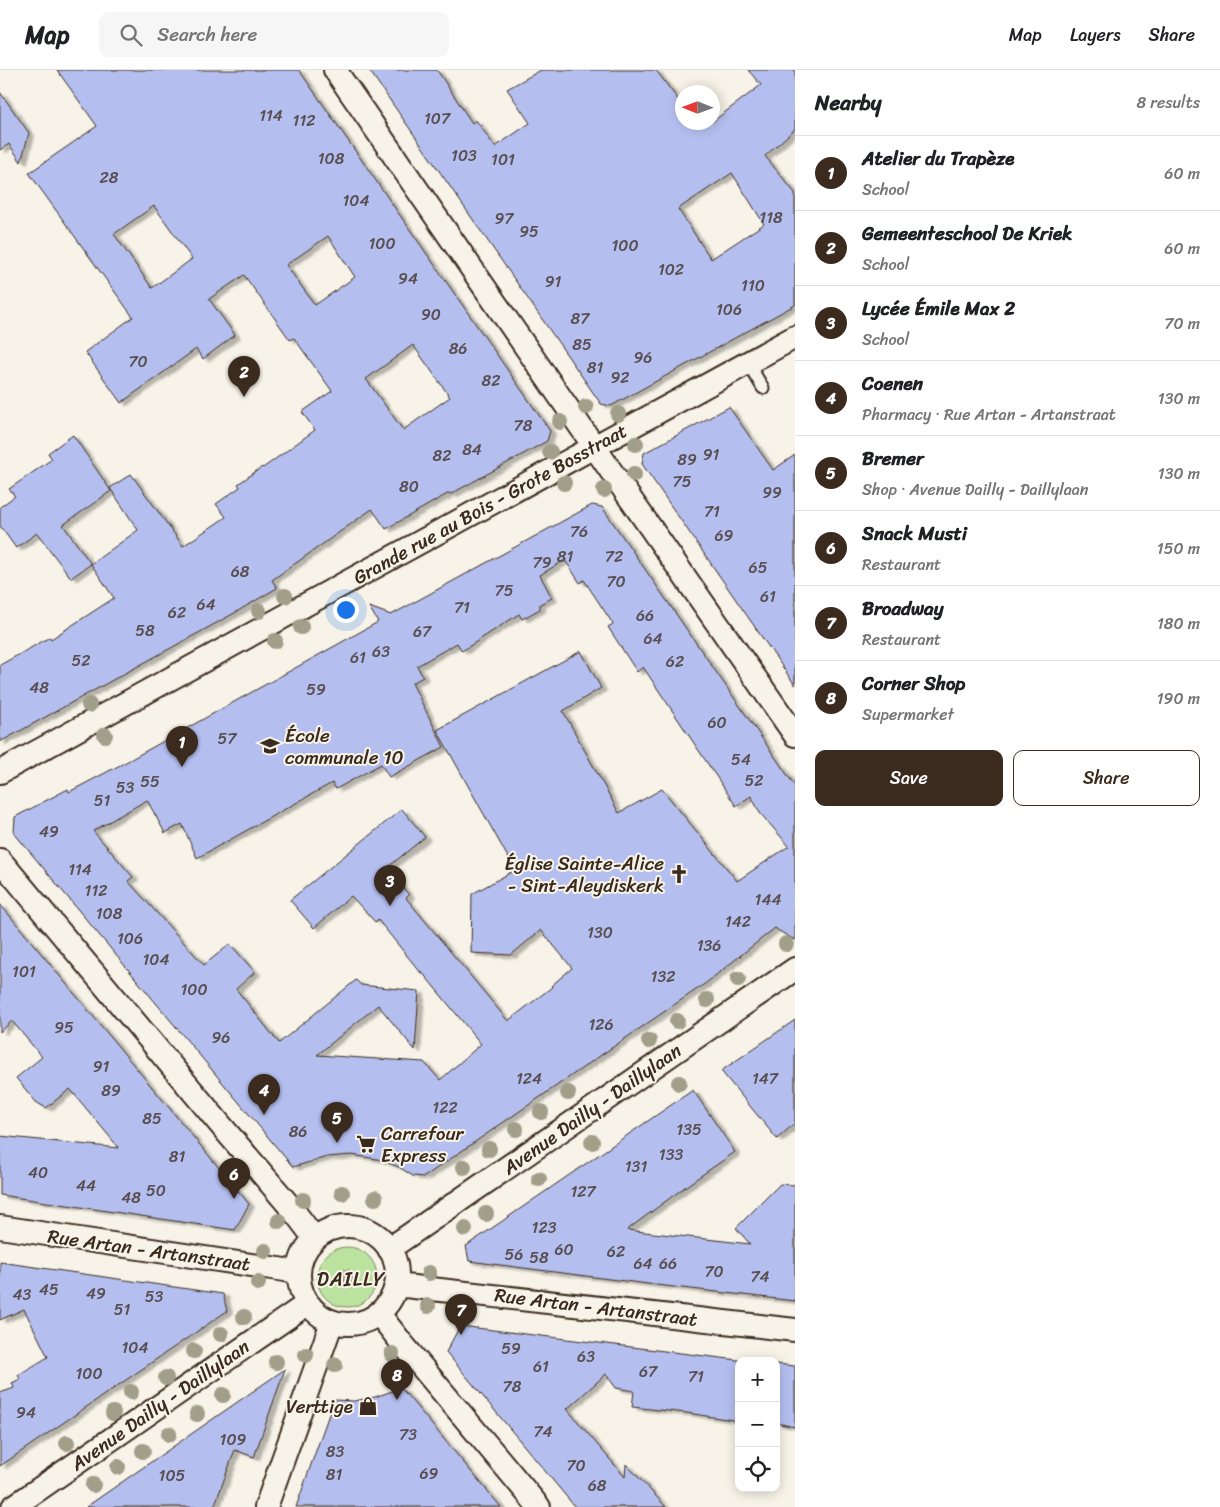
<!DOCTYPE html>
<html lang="en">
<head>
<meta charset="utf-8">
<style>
  body { margin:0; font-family:Sriracha,sans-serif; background:#f6f6f6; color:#202124 }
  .controls { position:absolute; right:15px; bottom:15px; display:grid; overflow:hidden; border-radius:10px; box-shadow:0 2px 12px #0003 }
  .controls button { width:45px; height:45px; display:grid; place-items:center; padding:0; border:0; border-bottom:1px solid #e0e0e0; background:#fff; color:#202124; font:25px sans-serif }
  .compass { position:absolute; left:675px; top:15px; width:45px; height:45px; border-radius:50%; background:#fff; box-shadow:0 2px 12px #0003; rotate:271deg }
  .you { position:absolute; left:345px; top:539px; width:18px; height:18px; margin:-12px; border:4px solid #fff; border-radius:50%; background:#1a73e8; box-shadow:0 0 0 8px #1a73e833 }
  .badge { display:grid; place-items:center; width:32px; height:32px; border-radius:50%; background:#3b2a1e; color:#fff; font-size:16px; font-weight:700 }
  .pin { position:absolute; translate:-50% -41px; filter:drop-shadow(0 1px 2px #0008) }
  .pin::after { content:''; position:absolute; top:26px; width:18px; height:15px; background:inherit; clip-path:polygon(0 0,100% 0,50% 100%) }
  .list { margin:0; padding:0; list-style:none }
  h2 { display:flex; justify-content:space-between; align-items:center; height:65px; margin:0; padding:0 20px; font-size:21px }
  h2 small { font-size:16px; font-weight:400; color:#757577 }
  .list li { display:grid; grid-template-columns:32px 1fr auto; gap:15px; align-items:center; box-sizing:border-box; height:75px; padding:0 20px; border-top:1px solid #e0e0e0 }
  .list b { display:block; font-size:19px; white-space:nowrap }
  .list p { margin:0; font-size:16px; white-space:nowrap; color:#757577 }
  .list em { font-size:16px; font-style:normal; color:#757577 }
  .actions { display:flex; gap:10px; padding:15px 20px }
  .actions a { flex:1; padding:11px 0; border:1px solid #3b2a1e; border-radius:10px; text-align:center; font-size:18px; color:#3b2a1e }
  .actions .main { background:#3b2a1e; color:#fff }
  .icon { flex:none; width:28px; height:28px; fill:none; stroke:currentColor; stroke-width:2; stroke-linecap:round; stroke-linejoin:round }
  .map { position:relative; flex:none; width:795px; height:1437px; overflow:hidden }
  header { display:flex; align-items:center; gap:30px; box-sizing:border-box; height:70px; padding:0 25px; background:#fff; border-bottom:1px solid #e0e0e0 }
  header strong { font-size:24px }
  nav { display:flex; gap:28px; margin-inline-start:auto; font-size:18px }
  .search { width:350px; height:45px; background:#f6f6f6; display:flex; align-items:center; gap:12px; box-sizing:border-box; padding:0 18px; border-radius:10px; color:#757577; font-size:19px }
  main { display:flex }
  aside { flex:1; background:#fff }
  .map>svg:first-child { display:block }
  .green { fill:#bbe39f; stroke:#7b865e }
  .building { fill:#b4bff0; stroke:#3b2a1e; fill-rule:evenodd; filter:url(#shadow) }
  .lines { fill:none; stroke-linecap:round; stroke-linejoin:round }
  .lane-casing { stroke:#3b2a1e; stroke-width:15 }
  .street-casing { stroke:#3b2a1e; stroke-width:26 }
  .lane { stroke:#f7f3e8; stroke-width:11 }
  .street { stroke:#f7f3e8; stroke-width:22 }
  .tree { fill:#a19e8a }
  .labels { text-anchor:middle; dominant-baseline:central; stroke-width:4; stroke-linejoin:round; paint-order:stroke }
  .number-label { font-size:16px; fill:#594f52 }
  .street-label { font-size:19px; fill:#3b2a1e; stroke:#f7f3e8 }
  .poi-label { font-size:19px; fill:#3b2a1e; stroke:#f7f3e8; text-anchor:start }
  .neighbourhood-label { font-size:20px; letter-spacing:1px; fill:#3b2a1e; stroke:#f7f3e8 }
</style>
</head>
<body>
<header>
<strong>Map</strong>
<div class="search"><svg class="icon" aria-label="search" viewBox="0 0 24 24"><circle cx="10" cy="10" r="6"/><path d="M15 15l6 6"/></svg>Search here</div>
<nav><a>Map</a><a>Layers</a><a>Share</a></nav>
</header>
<main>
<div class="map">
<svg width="795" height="1437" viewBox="0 0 795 1437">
  <defs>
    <filter id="shadow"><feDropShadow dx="5.5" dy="3" stdDeviation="1" flood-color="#0004"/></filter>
  </defs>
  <rect width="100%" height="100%" fill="#f7f3e8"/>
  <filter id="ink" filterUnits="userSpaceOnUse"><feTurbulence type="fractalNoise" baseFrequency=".02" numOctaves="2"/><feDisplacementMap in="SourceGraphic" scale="10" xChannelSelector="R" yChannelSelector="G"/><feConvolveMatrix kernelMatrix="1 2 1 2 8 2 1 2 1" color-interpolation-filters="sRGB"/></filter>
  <g filter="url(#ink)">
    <!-- green -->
    <path class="green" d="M317 1207a30 30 0 1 1 60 0a30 30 0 1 1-60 0Z"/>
    <!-- building -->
    <path class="building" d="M57,0H299L550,361L547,371L451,424L449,423L386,459L372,439L272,510L277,518L231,545L0,672V595L50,567L51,569L114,528L91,494L138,460L110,418L131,404L183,476L226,447L216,434L240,417L238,414L262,397L263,398L315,360L302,342L332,321L294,268L290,270L244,205L209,229L235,265L203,289L196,279L121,333L85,282L133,247L29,103L97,56ZM154,136L192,189L152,218L114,164ZM328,166L355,207L315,235L286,195ZM413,275L450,327L403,360L366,309Z
      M369,0H437L472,53L476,50L495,77L530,53L507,19L541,0H656L682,35V52H712L761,15L748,0H795V59L765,86L795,123V235L611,336L601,334ZM732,103L764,154L711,189L678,139Z
      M0,22L29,63L21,92L9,74L0,80Z
      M729,337L773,400L795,385V615L642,394L644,383Z
      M73,365L111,421L63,455L91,494L71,508L37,463L16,478L0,456V437L15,426L9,419L52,389L48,383Z
      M592,435L602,437L795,716V870L779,861L775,858L706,913L424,1107L413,1106L399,1097L377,1089L352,1085L327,1087L293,1097L14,763L15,747L68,719L69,722L126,692L378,552L369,537L391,545ZM565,490L580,513L584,510L613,554L608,557L637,602L643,597L736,736L751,726L760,743L789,776L737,811L662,719L619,743L563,641L601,618L581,581L437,660L515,800L472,824L471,883L511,885L541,860L572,898L551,916L552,917L508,951L406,828L409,825L387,798L425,767L402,739L290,830L314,858L351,826L376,853L378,850L421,903V901L481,974L440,1010L424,992L317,985L378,935L415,980L419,921L361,915L356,910L279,973L236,919L255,902L230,874L204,895L128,811L133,807L93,761L147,730L165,763L182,754L197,788L332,713L336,719L381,694L389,707L444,677L412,613L423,607L417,596L457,573L462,581L519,544L522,549L540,539V534L552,528L540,505Z
      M0,834L249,1134L235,1160L0,1125V1066L119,1078L70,1019L46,1038L36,1032L16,1008L42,987L12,951L0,962Z
      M795,950V1053L777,1069L721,1001Z
      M693,1020L735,1082L689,1114L627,1160L750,1174L736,1158L780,1114L795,1115V1231L648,1214L469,1191L466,1176Z
      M0,1192L223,1224L227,1241L0,1396V1323L14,1318L12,1313L20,1309L18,1305L48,1287L24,1239L0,1250Z
      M460,1256L746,1291H739V1351L687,1343L632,1337L634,1321L616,1318L606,1304L567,1339L625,1407L626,1394L666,1437H575L446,1282Z
      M776,1294L795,1296V1357L776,1353Z
      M285,1299L254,1387L235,1380L214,1437H86Z
      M401,1318L501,1437H296L334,1330L354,1331L375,1327Z"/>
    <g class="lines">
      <!-- lane casing -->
      <g class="lane-casing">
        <path id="lane" d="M748,293L763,318"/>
      </g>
      <!-- street casing -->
      <g class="street-casing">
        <path id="street" d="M335,0L611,401L795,665
          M0,702L795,267
          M0,790L224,1059L293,1140L315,1169
          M299 1205a49 49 0 1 1 98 0a49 49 0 1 1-98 0Z
          M0,1157L298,1202
          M389,1179L795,899
          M396,1215L795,1260
          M379,1244L401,1272L539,1437
          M13,1437L307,1234
          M266,1437L332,1252"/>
      </g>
      <!-- lane -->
      <use href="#lane" class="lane"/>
      <!-- street -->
      <use href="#street" class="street"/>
    </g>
    <!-- trees -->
    <g class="tree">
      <circle cx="586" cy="337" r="8"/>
      <circle cx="618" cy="344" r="8"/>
      <circle cx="560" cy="352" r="8"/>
      <circle cx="636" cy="374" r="8"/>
      <circle cx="550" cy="382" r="8"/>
      <circle cx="634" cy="404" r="8"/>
      <circle cx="564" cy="413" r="8"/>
      <circle cx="604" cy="420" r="8"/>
      <circle cx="285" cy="526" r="8"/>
      <circle cx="259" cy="541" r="8"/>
      <circle cx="301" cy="557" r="8"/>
      <circle cx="275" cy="571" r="8"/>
      <circle cx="89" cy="635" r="8"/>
      <circle cx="105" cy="665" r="8"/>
      <circle cx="786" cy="874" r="8"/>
      <circle cx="738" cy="909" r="8"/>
      <circle cx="707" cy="930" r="8"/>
      <circle cx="677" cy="951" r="8"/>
      <circle cx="649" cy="971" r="8"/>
      <circle cx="679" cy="1013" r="8"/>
      <circle cx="568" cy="1023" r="8"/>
      <circle cx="541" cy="1042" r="8"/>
      <circle cx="516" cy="1059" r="8"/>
      <circle cx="592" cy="1072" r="8"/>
      <circle cx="489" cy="1079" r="8"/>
      <circle cx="464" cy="1097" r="8"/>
      <circle cx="539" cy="1109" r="8"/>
      <circle cx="342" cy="1123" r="8"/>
      <circle cx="375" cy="1128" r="8"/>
      <circle cx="303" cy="1130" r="8"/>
      <circle cx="486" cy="1144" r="8"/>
      <circle cx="279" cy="1151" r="8"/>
      <circle cx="465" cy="1159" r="8"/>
      <circle cx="265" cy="1181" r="8"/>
      <circle cx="429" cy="1203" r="8"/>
      <circle cx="346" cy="1207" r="8"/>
      <circle cx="258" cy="1213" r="8"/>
      <circle cx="428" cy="1236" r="8"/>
      <circle cx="244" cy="1247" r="8"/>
      <circle cx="221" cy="1264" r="8"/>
      <circle cx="194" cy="1281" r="8"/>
      <circle cx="392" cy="1284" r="8"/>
      <circle cx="306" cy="1285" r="8"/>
      <circle cx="276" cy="1292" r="8"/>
      <circle cx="335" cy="1295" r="8"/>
      <circle cx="166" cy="1308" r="8"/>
      <circle cx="131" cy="1322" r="8"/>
      <circle cx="223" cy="1325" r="8"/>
      <circle cx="113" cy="1343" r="8"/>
      <circle cx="197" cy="1344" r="8"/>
      <circle cx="169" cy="1364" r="8"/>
      <circle cx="67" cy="1373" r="8"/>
      <circle cx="143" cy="1381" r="8"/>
      <circle cx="118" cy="1397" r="8"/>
      <circle cx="93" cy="1415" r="8"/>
    </g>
  </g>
  <!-- icons -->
  <defs>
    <g id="school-bare" transform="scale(1.5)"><path d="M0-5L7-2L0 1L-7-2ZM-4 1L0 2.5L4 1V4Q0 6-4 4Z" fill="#3b2a1e" stroke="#f7f3e8" stroke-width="2.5" paint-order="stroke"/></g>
    <g id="church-bare" transform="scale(1.5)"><path d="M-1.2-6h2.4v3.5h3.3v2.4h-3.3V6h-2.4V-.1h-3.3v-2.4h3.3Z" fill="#3b2a1e" stroke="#f7f3e8" stroke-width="2.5" paint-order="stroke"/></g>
    <g id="supermarket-bare" transform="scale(1.5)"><path d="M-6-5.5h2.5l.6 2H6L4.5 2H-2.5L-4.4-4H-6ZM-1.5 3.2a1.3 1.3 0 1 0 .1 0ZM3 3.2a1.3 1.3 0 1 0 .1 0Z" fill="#3b2a1e" stroke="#f7f3e8" stroke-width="2.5" paint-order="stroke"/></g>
    <g id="shop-bare" transform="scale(1.5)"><path d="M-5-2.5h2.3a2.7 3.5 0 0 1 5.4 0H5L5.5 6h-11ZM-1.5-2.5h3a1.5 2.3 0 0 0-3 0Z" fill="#3b2a1e" stroke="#f7f3e8" stroke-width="2.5" paint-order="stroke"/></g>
  </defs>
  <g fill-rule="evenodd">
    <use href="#school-bare" x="270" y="676"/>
    <use href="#church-bare" x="679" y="804"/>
    <use href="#supermarket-bare" x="366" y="1074"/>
    <use href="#shop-bare" x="368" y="1336"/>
  </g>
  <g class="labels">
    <!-- number labels -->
    <g class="number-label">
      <text x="271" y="45">114</text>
      <text x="437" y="48">107</text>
      <text x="304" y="50">112</text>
      <text x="464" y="85">103</text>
      <text x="331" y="88">108</text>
      <text x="503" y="89">101</text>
      <text x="109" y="107">28</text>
      <text x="356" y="130">104</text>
      <text x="771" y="147">118</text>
      <text x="504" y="148">97</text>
      <text x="529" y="161">95</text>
      <text x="382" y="173">100</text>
      <text x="625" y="175">100</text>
      <text x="671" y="199">102</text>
      <text x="408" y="208">94</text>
      <text x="553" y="211">91</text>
      <text x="753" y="215">110</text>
      <text x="729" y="239">106</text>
      <text x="431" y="244">90</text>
      <text x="580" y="248">87</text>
      <text x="582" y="274">85</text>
      <text x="458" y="278">86</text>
      <text x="643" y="287">96</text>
      <text x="138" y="291">70</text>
      <text x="595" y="297">81</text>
      <text x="620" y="307">92</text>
      <text x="491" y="310">82</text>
      <text x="523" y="355">78</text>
      <text x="472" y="379">84</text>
      <text x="711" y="384">91</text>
      <text x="442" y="385">82</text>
      <text x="687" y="389">89</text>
      <text x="682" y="411">75</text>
      <text x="409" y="416">80</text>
      <text x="772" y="422">99</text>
      <text x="712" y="441">71</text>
      <text x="579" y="461">76</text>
      <text x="724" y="465">69</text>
      <text x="565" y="486">81</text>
      <text x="614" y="486">72</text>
      <text x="542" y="492">79</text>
      <text x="758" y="497">65</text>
      <text x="240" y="501">68</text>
      <text x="616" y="511">70</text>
      <text x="504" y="520">75</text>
      <text x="768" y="526">61</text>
      <text x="206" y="534">64</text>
      <text x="462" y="537">71</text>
      <text x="177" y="542">62</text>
      <text x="645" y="545">66</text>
      <text x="145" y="560">58</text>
      <text x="422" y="561">67</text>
      <text x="653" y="568">64</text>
      <text x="381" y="581">63</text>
      <text x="358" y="587">61</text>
      <text x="81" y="590">52</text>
      <text x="675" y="591">62</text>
      <text x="39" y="617">48</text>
      <text x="316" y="619">59</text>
      <text x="717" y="652">60</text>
      <text x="227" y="668">57</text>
      <text x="741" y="689">54</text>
      <text x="754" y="710">52</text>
      <text x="150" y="711">55</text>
      <text x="125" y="717">53</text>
      <text x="102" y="730">51</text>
      <text x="49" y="761">49</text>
      <text x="80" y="799">114</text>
      <text x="96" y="820">112</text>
      <text x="768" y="829">144</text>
      <text x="109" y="843">108</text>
      <text x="738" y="851">142</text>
      <text x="600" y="862">130</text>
      <text x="130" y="868">106</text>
      <text x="709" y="875">136</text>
      <text x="156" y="889">104</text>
      <text x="24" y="901">101</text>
      <text x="663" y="906">132</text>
      <text x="194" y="919">100</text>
      <text x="601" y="954">126</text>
      <text x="64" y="957">95</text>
      <text x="221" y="967">96</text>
      <text x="101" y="996">91</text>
      <text x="529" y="1008">124</text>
      <text x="765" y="1008">147</text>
      <text x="111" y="1020">89</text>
      <text x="445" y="1037">122</text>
      <text x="152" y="1048">85</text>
      <text x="689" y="1059">135</text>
      <text x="298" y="1061">86</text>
      <text x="671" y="1084">133</text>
      <text x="177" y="1086">81</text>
      <text x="636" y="1096">131</text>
      <text x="38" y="1102">40</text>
      <text x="86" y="1115">44</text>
      <text x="156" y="1120">50</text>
      <text x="583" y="1121">127</text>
      <text x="131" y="1127">48</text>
      <text x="544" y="1157">123</text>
      <text x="564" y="1179">60</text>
      <text x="616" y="1181">62</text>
      <text x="514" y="1184">56</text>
      <text x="539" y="1187">58</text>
      <text x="643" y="1193">64</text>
      <text x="668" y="1193">66</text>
      <text x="714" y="1201">70</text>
      <text x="760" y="1206">74</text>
      <text x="49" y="1219">45</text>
      <text x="96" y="1223">49</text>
      <text x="22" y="1224">43</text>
      <text x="154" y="1226">53</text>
      <text x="122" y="1239">51</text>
      <text x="135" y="1277">104</text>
      <text x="511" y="1278">59</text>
      <text x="586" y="1286">63</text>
      <text x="541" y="1296">61</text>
      <text x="648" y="1301">67</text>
      <text x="89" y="1303">100</text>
      <text x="696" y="1306">71</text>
      <text x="512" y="1316">78</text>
      <text x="26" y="1342">94</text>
      <text x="543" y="1361">74</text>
      <text x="408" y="1364">73</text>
      <text x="233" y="1369">109</text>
      <text x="335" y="1381">83</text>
      <text x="576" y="1395">70</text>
      <text x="429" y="1403">69</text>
      <text x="334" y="1404">81</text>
      <text x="172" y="1405">105</text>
      <text x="597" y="1415">68</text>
    </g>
    <!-- street labels -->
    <g class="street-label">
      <text transform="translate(490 434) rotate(-29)">Grande rue au Bois - Grote Bosstraat</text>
      <text transform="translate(592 1039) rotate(-35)">Avenue Dailly - Daillylaan</text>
      <text transform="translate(149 1180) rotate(8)">Rue Artan - Artanstraat</text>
      <text transform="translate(596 1237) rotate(7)">Rue Artan - Artanstraat</text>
      <text transform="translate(160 1335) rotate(-35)">Avenue Dailly - Daillylaan</text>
    </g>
    <!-- poi labels -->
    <g class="poi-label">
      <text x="285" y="665">École<tspan x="285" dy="22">communale 10</tspan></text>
      <text x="664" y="793" text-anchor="end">Église Sainte-Alice<tspan x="664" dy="22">- Sint-Aleydiskerk</tspan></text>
      <text x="381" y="1063">Carrefour<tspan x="381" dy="22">Express</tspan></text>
      <text x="353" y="1336" text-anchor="end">Verttige</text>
    </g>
    <!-- neighbourhood labels -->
    <g class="neighbourhood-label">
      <text x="351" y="1209">DAILLY</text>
    </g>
  </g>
</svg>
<div class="controls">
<button>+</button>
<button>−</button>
<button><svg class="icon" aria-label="locate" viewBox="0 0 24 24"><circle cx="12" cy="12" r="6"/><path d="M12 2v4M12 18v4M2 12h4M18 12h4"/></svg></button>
</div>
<svg class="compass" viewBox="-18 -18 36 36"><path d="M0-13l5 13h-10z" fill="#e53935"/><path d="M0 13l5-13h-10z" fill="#757577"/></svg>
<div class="you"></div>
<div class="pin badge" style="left:182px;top:697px">1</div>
<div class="pin badge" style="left:244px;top:327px">2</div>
<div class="pin badge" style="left:390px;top:836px">3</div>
<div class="pin badge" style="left:264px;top:1045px">4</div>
<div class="pin badge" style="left:337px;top:1073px">5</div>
<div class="pin badge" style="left:234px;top:1129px">6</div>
<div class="pin badge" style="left:461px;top:1265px">7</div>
<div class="pin badge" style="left:397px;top:1330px">8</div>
</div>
<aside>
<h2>Nearby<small>8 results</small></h2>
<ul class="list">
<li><span class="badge">1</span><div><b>Atelier du Trapèze</b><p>School</p></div><em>60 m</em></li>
<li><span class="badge">2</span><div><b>Gemeenteschool De Kriek</b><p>School</p></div><em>60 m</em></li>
<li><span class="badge">3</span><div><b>Lycée Émile Max 2</b><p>School</p></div><em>70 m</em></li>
<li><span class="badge">4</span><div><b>Coenen</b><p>Pharmacy · Rue Artan - Artanstraat</p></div><em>130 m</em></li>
<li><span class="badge">5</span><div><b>Bremer</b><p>Shop · Avenue Dailly - Daillylaan</p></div><em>130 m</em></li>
<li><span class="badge">6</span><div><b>Snack Musti</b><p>Restaurant</p></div><em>150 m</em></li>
<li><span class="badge">7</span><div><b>Broadway</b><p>Restaurant</p></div><em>180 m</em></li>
<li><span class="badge">8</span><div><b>Corner Shop</b><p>Supermarket</p></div><em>190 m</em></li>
</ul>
<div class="actions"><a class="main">Save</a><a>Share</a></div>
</aside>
</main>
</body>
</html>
